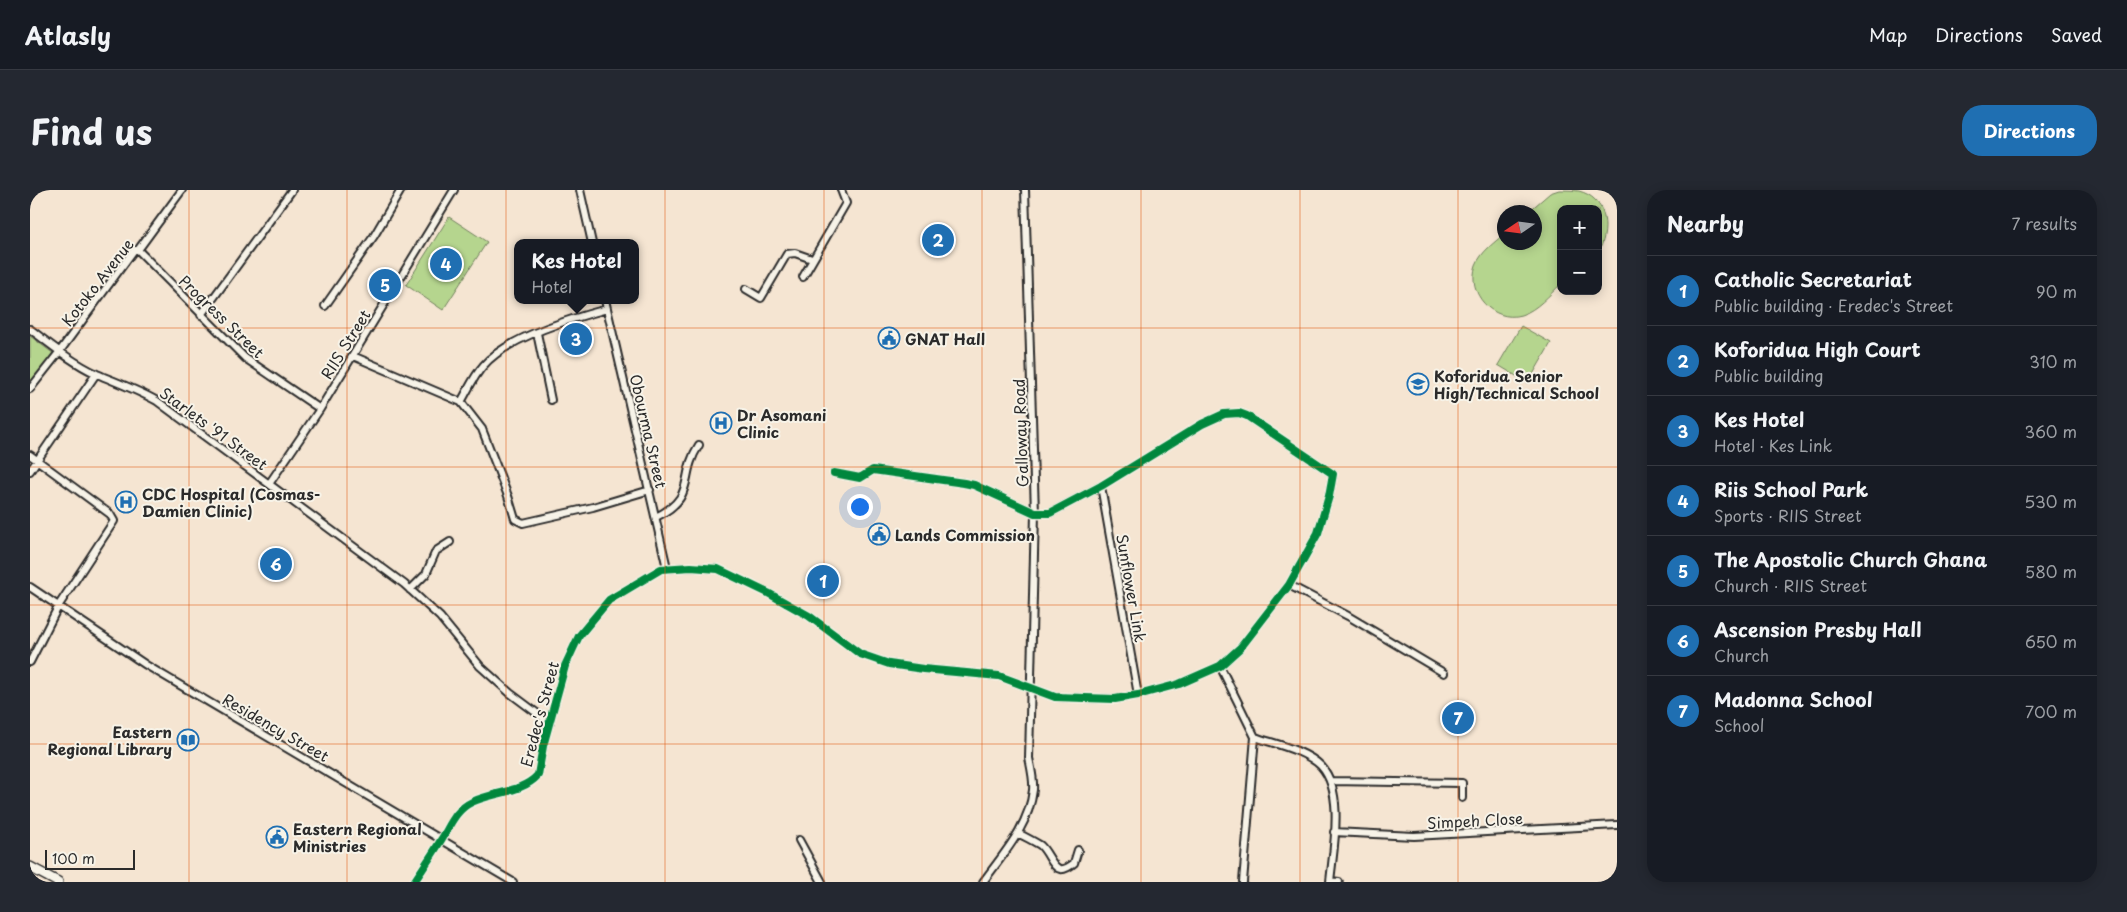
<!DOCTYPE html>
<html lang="en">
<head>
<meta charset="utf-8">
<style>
  body { margin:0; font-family:"Playpen Sans",sans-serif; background:#242831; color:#f1f3f6 }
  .controls { position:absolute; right:15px; top:15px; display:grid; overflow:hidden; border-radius:10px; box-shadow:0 2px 12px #0003 }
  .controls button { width:45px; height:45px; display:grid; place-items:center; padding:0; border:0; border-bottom:1px solid #363941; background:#171b24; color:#f1f3f6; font:25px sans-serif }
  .compass { position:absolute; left:1467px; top:15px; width:45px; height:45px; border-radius:50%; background:#171b24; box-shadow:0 2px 12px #0003; rotate:257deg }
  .scale { position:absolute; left:15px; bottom:12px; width:90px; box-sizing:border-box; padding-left:5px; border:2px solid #2b2b2b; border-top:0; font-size:14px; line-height:18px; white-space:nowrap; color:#2b2b2b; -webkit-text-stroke:4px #f7f3e8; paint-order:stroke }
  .you { position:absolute; left:829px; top:316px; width:18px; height:18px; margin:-12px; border:4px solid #fff; border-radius:50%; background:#1a73e8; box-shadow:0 0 0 8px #1a73e833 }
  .badge { display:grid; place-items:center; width:32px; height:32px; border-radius:50%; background:#1f6fb2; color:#fff; font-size:16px; font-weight:700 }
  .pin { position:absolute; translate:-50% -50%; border:2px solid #fff; box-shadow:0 1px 5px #0006 }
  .popup { position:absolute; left:484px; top:49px; width:125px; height:65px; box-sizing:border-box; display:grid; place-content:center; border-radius:10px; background:#171b24; filter:drop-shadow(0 1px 4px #0005); font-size:16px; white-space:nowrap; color:#9ea1a6 }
  .popup b { font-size:19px; color:#f1f3f6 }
  .popup::after { content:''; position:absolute; left:50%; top:100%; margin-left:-10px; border:10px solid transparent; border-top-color:#171b24 }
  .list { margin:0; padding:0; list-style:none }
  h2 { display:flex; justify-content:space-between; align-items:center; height:65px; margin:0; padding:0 20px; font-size:21px }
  h2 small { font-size:16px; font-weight:400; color:#9ea1a6 }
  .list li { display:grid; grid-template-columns:32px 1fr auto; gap:15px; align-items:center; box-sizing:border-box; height:70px; padding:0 20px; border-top:1px solid #363941 }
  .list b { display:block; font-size:19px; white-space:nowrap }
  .list p { margin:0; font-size:16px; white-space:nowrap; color:#9ea1a6 }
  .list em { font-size:16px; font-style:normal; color:#9ea1a6 }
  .map { position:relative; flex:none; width:1587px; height:692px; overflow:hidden; border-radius:20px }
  header { display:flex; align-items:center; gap:30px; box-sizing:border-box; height:70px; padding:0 25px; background:#171b24; border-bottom:1px solid #363941 }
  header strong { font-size:24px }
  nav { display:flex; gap:28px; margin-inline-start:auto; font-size:18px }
  .intro { display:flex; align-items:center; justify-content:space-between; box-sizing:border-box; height:120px; padding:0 30px }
  h1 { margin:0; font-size:35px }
  .button { padding:12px 22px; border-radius:20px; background:#1f6fb2; color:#fff; font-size:18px; font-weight:700 }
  main { display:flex; gap:30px; padding:0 30px }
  aside { flex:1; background:#171b24; border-radius:20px; box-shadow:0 2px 12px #0003 }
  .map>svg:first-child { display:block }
  .green { fill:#b5d58e; stroke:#70805c }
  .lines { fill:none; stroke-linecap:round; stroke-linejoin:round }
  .street-casing { stroke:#2b2b2b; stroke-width:10 }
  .secondary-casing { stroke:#2b2b2b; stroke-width:12 }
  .street { stroke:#f7f3e8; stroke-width:6 }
  .secondary { stroke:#f7f3e8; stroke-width:9 }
  .cycleway-casing { stroke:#f7f3e8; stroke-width:11 }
  .cycleway { stroke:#00873e; stroke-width:8 }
  .grid { fill:none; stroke:#df570e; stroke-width:1; stroke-opacity:0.55 }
  .labels { text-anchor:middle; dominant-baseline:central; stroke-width:4; stroke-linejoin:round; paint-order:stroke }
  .street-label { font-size:15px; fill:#2b2b2b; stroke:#f7f3e8 }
  .poi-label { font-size:15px; font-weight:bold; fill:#2b2b2b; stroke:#f7f3e8; text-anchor:start }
</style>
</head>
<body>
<header>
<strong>Atlasly</strong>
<nav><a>Map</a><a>Directions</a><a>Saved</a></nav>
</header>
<div class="intro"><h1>Find us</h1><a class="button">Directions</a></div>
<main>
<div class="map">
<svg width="1587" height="692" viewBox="0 0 1587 692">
  <rect width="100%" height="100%" fill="#f5e5d2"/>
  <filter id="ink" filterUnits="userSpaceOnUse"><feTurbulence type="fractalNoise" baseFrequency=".02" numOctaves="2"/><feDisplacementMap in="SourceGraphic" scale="10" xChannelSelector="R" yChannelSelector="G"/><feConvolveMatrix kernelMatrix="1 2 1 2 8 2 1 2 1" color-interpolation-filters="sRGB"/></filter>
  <g filter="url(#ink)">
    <!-- green -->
    <path class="green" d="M1529,0C1535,0 1543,0 1549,1C1576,8 1580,37 1570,59L1568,60V19H1531V94C1519,105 1507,120 1491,125C1463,133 1436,103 1446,75C1451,62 1464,53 1474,44V52H1504V22H1498L1520,3Z
      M419,27L457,52L413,120L376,95Z
      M1491,136L1521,153L1498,193L1468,175Z
      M0,146L24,164L0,194Z"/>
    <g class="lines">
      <!-- street casing -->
      <g class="street-casing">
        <path id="street" d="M550,0L562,53
          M108,60L215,168L290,219
          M773,87L816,13L811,0
          M716,99L731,108L757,64L765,63L782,69
          M575,110L637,378
          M295,116L344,46L371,0
          M171,125L262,0
          M0,139C21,155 43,173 67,184C88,193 108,200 127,211L374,394L410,427L450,476L480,503L520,533
          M507,143L521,210
          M323,166L431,212L452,239L478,306L485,329L493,333L563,317L620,300
          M0,199L30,161L104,60H108L152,0
          M431,212C438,200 444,186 453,176C476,148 543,128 577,119
          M0,265L80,324L84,331L29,415L0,472
          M0,281L66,184
          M239,294L290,219L424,0
          M1071,296L1108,505
          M626,327C668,306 648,287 669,255
          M1259,395L1318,426L1414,483
          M0,397L116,475L483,692
          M380,400L396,384L406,361L420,352
          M1190,476L1225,547
          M1225,547C1245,554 1275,560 1291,576C1315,602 1303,660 1300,692
          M1300,591L1432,593V608
          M1304,642L1384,646L1587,635
          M989,644C996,647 1003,651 1010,655C1022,665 1023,691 1044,673L1048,660
          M769,650L792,692
          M1301,691L1309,692
          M384,692C393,678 403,664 411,650C420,636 425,620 442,612C463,602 492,603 508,585L513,556L535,476L549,446L579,410L631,379L661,377L688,379L738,403L779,426L830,464L859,474L893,479L969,486L1025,507L1085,509L1108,505L1149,494L1190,476L1211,457L1259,395L1288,343L1299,306L1303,284L1217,226L1209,223L1194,224L1172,234L1071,296L1020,323H1005L944,295L934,293L843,280L830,288L804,283
          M953,692C974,663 999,636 1003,600C1004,590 1001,578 999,568L1005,323L995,0
          M1213,692L1225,547"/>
      </g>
      <!-- secondary casing -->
      <g class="secondary-casing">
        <path id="secondary" d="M0,677L28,692"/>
      </g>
      <!-- street -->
      <use href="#street" class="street"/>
      <!-- secondary -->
      <use href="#secondary" class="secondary"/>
      <!-- cycleway casing -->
      <g class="cycleway-casing">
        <path id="cycleway" d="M384,692C393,678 403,664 411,650C420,636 425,620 442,612C463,602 492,603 508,585L513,556L535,476L549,446L579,410L631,379L661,377L688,379L738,403L779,426L830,464L859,474L893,479L969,486L1025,507L1085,509L1108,505L1149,494L1190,476L1211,457L1259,395L1288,343L1299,306L1303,284L1217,226L1209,223L1194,224L1172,234L1071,296L1020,323H1005L944,295L934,293L843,280L830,288L804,283"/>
      </g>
      <!-- cycleway -->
      <use href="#cycleway" class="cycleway"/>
    </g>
  </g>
  <!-- grid -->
  <path class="grid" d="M159,0V692M317,0V692M476,0V692M635,0V692M794,0V692M952,0V692M1111,0V692M1270,0V692M1428,0V692M0,138H1587M0,277H1587M0,415H1587M0,554H1587"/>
  <!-- icons -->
  <defs>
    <g id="civic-ring" transform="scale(1.125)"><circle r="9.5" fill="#f7f3e8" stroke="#1f6fb2" stroke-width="1.5"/><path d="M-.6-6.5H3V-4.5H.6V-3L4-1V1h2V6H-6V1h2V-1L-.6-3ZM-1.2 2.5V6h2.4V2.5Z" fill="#1f6fb2"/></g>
    <g id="school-ring" transform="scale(1.125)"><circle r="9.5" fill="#f7f3e8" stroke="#1f6fb2" stroke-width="1.5"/><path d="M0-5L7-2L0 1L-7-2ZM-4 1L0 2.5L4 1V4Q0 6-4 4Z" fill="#1f6fb2"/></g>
    <g id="hospital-ring" transform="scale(1.125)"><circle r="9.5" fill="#f7f3e8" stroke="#1f6fb2" stroke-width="1.5"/><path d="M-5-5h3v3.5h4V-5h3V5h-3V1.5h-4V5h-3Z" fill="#1f6fb2"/></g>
    <g id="library-ring" transform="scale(1.125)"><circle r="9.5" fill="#f7f3e8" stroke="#1f6fb2" stroke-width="1.5"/><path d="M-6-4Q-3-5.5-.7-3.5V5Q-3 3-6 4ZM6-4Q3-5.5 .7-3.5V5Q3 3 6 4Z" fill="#1f6fb2"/></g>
  </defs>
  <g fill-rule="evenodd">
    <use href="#civic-ring" x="859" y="148"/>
    <use href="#school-ring" x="1388" y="194"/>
    <use href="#hospital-ring" x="691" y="233"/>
    <use href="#hospital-ring" x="96" y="312"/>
    <use href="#civic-ring" x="849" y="344"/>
    <use href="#library-ring" x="158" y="550"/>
    <use href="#civic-ring" x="247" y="647"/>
  </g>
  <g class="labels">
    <!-- street labels -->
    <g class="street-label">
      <text transform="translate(67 92) rotate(-52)">Kotoko Avenue</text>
      <text transform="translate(192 126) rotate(44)">Progress Street</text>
      <text transform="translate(315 154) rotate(-58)">RIIS Street</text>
      <text transform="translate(184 238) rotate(36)">Starlets '91 Street</text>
      <text transform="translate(619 241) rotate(77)">Obourma Street</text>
      <text transform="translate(990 243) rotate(-92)">Galloway Road</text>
      <text transform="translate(1102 398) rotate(80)">Sunflower Link</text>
      <text transform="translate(509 524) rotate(-75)">Eredec's Street</text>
      <text transform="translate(246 537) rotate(30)">Residency Street</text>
      <text transform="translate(1445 630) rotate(-3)">Simpeh Close</text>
    </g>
    <!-- poi labels -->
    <g class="poi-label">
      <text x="875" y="148">GNAT Hall</text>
      <text x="1404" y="185">Koforidua Senior<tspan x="1404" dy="17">High/Technical School</tspan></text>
      <text x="707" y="224">Dr Asomani<tspan x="707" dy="17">Clinic</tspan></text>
      <text x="112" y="303">CDC Hospital (Cosmas-<tspan x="112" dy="17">Damien Clinic)</tspan></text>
      <text x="865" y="344">Lands Commission</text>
      <text x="142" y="541" text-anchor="end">Eastern<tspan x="142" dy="17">Regional Library</tspan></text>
      <text x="263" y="638">Eastern Regional<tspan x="263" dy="17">Ministries</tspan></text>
    </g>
  </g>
</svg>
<div class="controls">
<button>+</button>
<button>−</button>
</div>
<svg class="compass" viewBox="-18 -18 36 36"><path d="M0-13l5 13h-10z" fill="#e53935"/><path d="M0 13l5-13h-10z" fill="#9ea1a6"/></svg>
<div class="scale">100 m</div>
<div class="you"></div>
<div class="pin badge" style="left:793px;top:391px">1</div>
<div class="pin badge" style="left:908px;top:50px">2</div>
<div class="pin badge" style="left:546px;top:149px">3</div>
<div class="popup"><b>Kes Hotel</b>Hotel</div>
<div class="pin badge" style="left:416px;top:74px">4</div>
<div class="pin badge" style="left:355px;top:95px">5</div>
<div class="pin badge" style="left:246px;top:374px">6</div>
<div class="pin badge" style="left:1428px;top:528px">7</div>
</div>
<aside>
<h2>Nearby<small>7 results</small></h2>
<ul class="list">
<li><span class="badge">1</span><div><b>Catholic Secretariat</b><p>Public building · Eredec's Street</p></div><em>90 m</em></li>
<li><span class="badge">2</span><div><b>Koforidua High Court</b><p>Public building</p></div><em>310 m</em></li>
<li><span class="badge">3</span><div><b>Kes Hotel</b><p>Hotel · Kes Link</p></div><em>360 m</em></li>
<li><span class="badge">4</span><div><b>Riis School Park</b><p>Sports · RIIS Street</p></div><em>530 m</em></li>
<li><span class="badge">5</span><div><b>The Apostolic Church Ghana</b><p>Church · RIIS Street</p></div><em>580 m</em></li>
<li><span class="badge">6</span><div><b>Ascension Presby Hall</b><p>Church</p></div><em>650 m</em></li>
<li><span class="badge">7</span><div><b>Madonna School</b><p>School</p></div><em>700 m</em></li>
</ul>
</aside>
</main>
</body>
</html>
